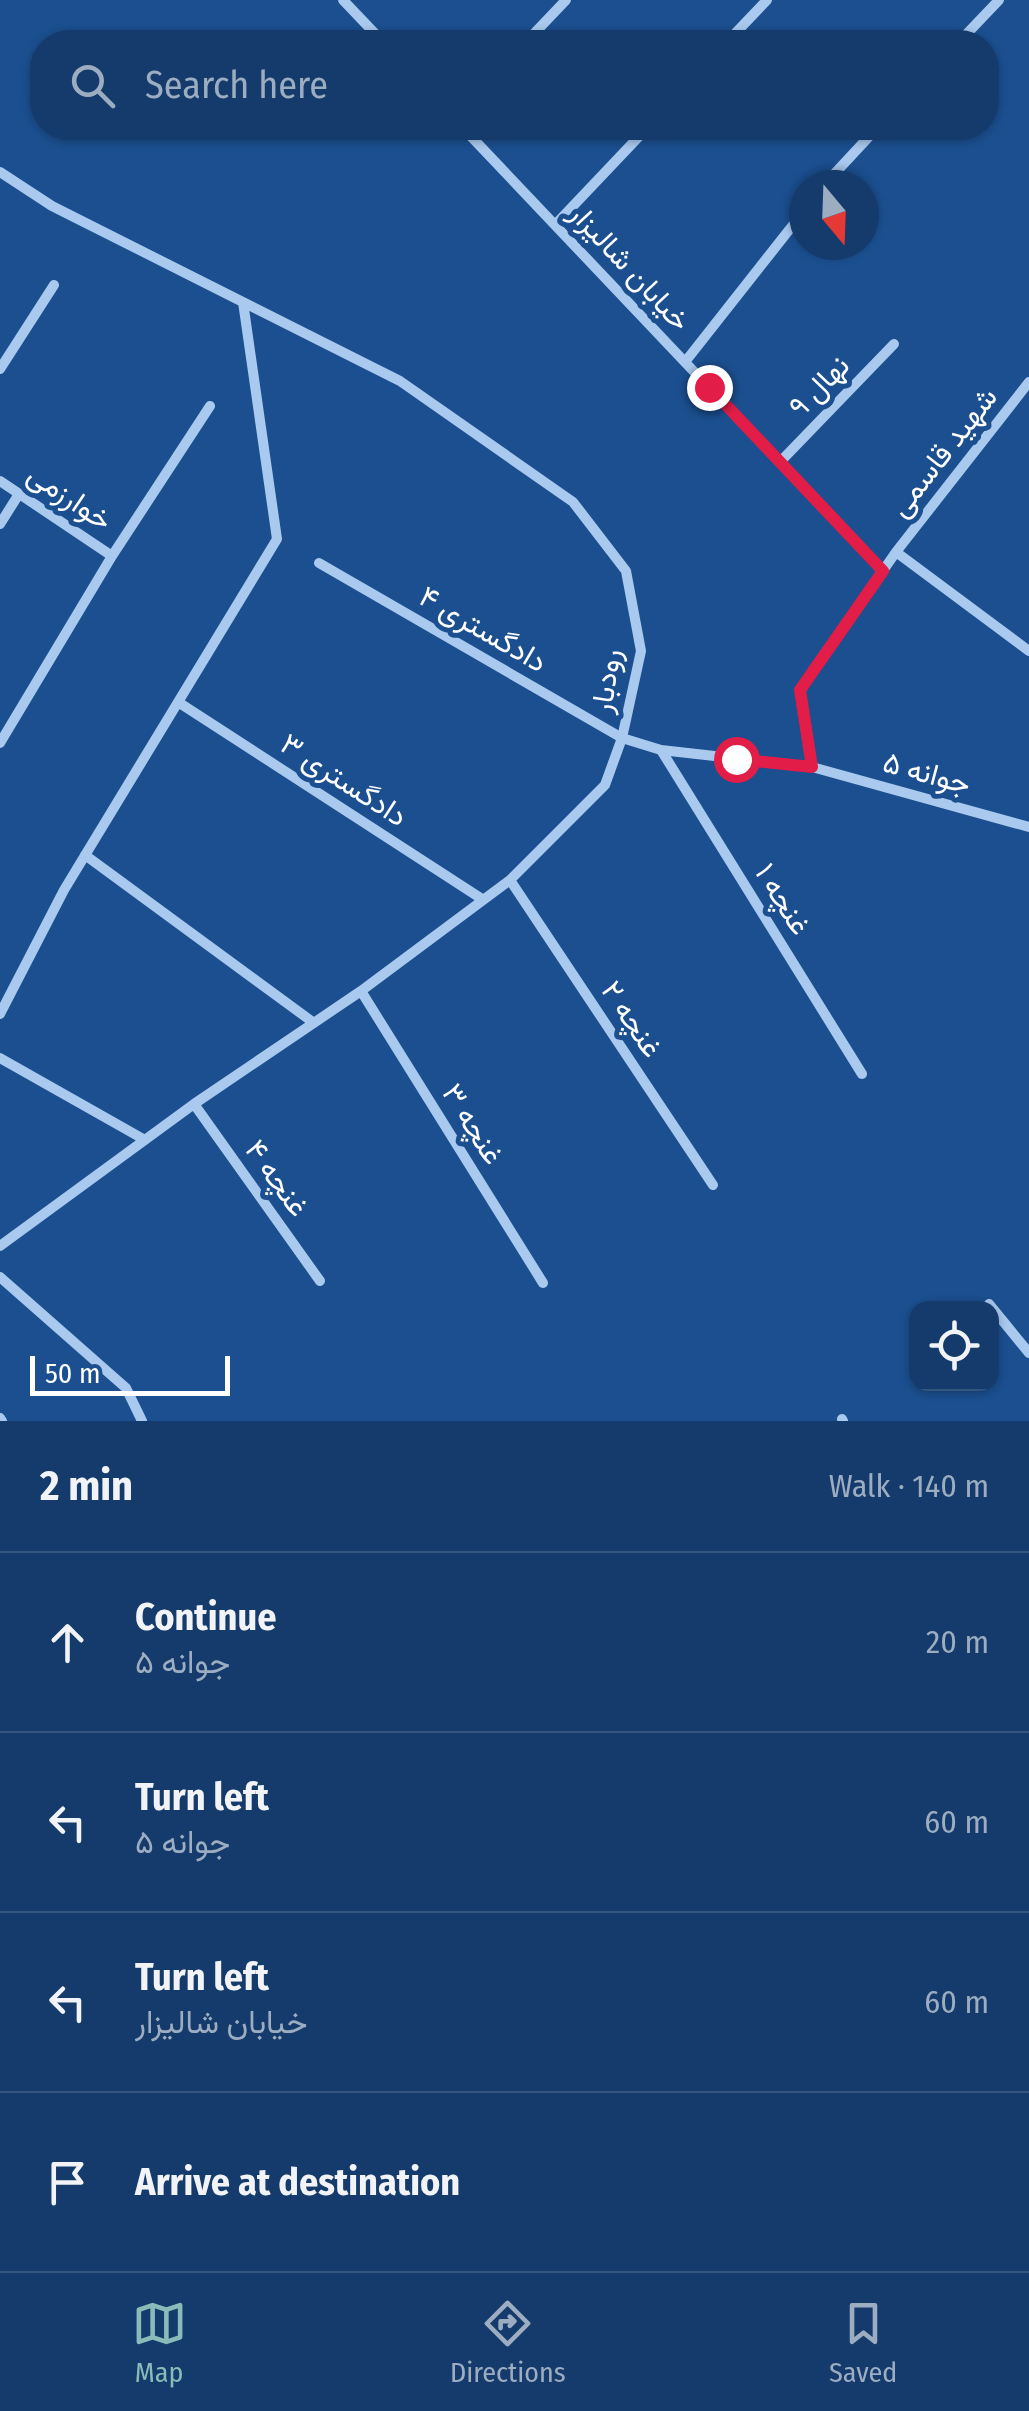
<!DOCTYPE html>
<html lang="en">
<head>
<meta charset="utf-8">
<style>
  body { margin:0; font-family:"Fira Sans Condensed",Vazirmatn,sans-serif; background:#214673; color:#f1f3f6 }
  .controls { position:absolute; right:30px; bottom:30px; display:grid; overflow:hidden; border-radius:20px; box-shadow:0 2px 8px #0004 }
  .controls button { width:90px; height:90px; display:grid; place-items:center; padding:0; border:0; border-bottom:2px solid #33557e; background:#143b6b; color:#f1f3f6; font:50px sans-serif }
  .compass { position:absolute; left:789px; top:170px; width:90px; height:90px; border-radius:50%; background:#143b6b; box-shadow:0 2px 8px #0004; rotate:161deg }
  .scale { position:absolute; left:30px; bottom:25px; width:200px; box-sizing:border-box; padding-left:10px; border:5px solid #fff; border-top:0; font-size:28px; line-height:35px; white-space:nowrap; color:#fff; -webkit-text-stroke:8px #1b4f8f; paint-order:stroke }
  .stop { position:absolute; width:30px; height:30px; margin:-22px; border:8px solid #e11d48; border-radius:50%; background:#fff }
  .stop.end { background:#e11d48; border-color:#fff; box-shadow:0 2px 10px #0008 }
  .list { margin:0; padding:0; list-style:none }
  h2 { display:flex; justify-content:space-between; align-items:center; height:130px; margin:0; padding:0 40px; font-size:42px }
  h2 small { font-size:32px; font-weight:400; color:#9dadc1 }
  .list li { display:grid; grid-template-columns:65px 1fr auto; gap:30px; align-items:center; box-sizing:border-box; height:180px; padding:0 40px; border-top:2px solid #33557e }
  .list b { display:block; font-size:38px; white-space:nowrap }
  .list p { margin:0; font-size:32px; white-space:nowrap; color:#9dadc1 }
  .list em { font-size:32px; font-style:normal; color:#9dadc1 }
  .icon { flex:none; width:55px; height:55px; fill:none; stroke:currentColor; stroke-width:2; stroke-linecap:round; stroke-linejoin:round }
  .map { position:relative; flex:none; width:1029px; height:1421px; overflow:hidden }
  .search { position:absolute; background:#143b6b; box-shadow:0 2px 8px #0004; left:30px; right:30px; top:30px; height:110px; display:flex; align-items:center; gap:25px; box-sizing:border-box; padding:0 35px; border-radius:40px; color:#9dadc1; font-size:38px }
  .sheet { height:850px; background:#143b6b }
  nav { display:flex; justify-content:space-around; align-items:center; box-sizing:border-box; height:140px; border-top:2px solid #33557e; background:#143b6b; font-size:28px; color:#9dadc1 }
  nav a { display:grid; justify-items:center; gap:5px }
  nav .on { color:#8bbbb9 }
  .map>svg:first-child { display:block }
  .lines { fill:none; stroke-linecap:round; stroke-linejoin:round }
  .street { stroke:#a9c9ee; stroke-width:10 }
  .route { stroke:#e11d48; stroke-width:12 }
  .labels { text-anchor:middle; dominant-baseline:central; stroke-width:10; stroke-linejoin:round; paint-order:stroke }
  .street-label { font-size:30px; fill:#fff; stroke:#1b4f8f }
</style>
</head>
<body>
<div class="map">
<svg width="1029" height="1421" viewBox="0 0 1029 1421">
  <rect width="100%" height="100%" fill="#1b4f8f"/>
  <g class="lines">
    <!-- street -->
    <path class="street" d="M343,0L383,42
      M526,42L566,0
      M727,42L767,0
      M959,42L999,0
      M463,128L883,571
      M0,172L52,206L400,381L573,502L626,571L641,651L622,738L605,785L510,880L361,991L194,1104L0,1246
      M824,185L877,128
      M555,225L647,128
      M685,362L804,211
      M0,369L54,285
      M780,462L894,344
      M0,481L112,556
      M0,524L19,494
      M896,552L1029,651
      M319,563L622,738L661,750L812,767L1029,827
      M178,702L482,899
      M0,743L112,556L210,406
      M661,750L862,1074
      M812,767L800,690L896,552L1029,382
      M85,855L314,1023
      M510,880L713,1185
      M361,991L543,1283
      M0,1014L64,890L277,539L243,302
      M0,1058L145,1140
      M194,1104L320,1281
      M0,1277L126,1388L142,1421
      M989,1304L1029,1353
      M0,1418L2,1421
      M842,1419L843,1421"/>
  </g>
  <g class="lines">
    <!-- route -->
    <path class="route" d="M709,387L883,571L800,690L812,767L736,759"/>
  </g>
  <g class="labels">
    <!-- street labels -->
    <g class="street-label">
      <text transform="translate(630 267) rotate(47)">خیابان شالیزار</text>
      <text transform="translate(819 386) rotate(-46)">نهال ۹</text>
      <text transform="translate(943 452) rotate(-52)">شهید قاسمی</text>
      <text transform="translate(70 497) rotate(34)">خوارزمی</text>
      <text transform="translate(483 629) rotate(30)">دادگستری ۴</text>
      <text transform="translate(606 681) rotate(-81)">رودبار</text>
      <text transform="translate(927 773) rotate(15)">جوانه ۵</text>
      <text transform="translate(344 780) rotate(33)">دادگستری ۳</text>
      <text transform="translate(783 899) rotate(58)">غنچه ۱</text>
      <text transform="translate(632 1019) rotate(56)">غنچه ۲</text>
      <text transform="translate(473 1124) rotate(58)">غنچه ۳</text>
      <text transform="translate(277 1178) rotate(54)">غنچه ۴</text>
    </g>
  </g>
</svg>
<div class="controls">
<button><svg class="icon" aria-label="locate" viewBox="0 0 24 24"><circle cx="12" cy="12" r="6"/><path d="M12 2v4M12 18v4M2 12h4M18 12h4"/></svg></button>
</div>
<svg class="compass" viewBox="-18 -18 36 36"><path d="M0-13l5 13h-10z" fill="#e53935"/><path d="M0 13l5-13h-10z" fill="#9dadc1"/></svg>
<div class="scale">50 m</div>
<div class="stop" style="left:736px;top:759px"></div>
<div class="stop end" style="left:709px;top:387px"></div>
<div class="search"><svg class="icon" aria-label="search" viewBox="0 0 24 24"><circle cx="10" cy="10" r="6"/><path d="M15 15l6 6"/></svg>Search here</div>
</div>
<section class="sheet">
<h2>2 min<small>Walk · 140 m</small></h2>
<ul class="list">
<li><svg class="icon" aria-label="ahead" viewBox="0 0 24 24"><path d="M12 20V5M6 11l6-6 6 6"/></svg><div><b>Continue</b><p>جوانه ۵</p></div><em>20 m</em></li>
<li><svg class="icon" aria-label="left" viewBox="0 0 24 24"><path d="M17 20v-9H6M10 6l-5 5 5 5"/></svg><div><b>Turn left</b><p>جوانه ۵</p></div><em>60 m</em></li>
<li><svg class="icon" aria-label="left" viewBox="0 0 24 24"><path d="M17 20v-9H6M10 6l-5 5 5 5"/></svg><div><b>Turn left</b><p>خیابان شالیزار</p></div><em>60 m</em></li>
<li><svg class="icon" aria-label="arrive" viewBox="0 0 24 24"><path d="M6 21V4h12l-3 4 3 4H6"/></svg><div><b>Arrive at destination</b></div></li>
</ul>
</section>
<nav>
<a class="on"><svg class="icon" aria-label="map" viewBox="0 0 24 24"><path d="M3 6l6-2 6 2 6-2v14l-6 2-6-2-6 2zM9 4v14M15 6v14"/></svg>Map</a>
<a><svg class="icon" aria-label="directions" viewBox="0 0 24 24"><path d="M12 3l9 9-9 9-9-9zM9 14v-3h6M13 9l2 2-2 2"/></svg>Directions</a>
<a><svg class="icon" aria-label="saved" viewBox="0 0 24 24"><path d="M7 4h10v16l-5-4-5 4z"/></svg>Saved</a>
</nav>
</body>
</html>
